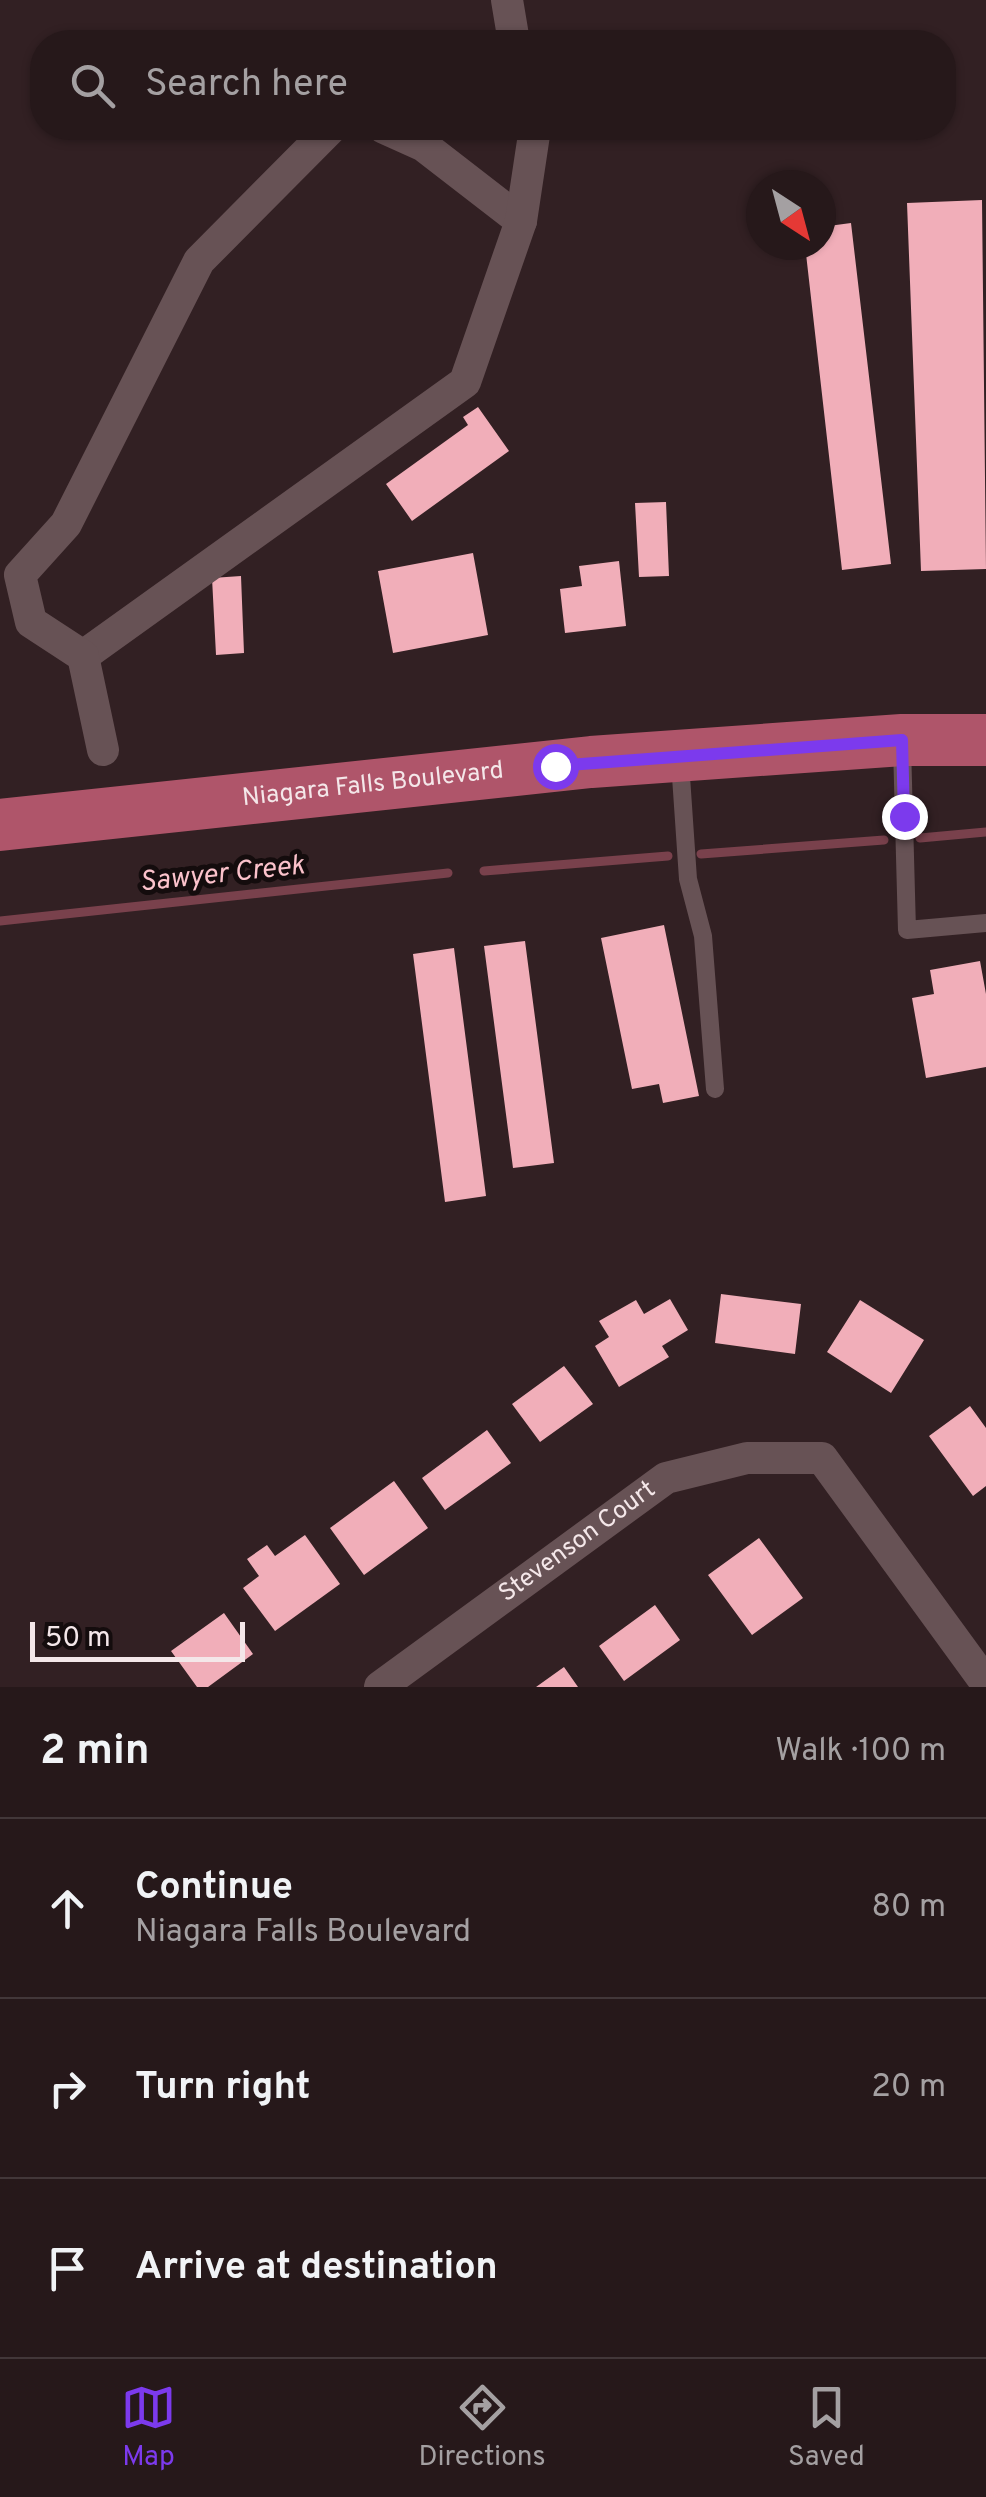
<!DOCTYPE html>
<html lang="en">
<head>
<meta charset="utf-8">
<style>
  body { margin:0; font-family:Overpass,sans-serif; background:#2e2123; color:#f1f3f6 }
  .compass { position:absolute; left:746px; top:170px; width:90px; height:90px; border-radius:50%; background:#26181a; box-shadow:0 2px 8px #0004; rotate:144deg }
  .scale { position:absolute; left:30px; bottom:25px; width:215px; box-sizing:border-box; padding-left:10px; border:5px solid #f4e7e9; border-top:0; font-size:28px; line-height:35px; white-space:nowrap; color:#f4e7e9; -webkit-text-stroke:8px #140c0d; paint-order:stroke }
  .stop { position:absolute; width:30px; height:30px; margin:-22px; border:8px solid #7c3aed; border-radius:50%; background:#fff }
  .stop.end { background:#7c3aed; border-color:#fff; box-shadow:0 2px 10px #0008 }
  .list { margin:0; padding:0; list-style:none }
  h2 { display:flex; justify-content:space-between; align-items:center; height:130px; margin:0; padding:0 40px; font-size:42px }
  h2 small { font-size:32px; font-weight:400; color:#a4a0a2 }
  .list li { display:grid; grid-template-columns:65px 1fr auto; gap:30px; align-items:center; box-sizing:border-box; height:180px; padding:0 40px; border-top:2px solid #423739 }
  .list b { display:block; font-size:38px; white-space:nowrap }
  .list p { margin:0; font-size:32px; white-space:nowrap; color:#a4a0a2 }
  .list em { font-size:32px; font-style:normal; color:#a4a0a2 }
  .icon { flex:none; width:55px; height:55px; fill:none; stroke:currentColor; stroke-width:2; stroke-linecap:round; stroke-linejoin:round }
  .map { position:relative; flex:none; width:986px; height:1687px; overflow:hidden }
  .search { position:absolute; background:#26181a; box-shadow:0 2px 8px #0004; left:30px; right:30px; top:30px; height:110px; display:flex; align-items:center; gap:25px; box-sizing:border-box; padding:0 35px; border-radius:40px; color:#a4a0a2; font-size:38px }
  .sheet { height:670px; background:#26181a }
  nav { display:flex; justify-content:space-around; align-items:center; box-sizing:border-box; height:140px; border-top:2px solid #423739; background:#26181a; font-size:28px; color:#a4a0a2 }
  nav a { display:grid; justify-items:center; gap:5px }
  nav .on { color:#7c3aed }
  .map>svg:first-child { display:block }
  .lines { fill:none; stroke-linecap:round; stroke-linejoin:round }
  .stream { stroke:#79414c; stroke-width:9 }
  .building { fill:#f1aeb9 }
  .service { stroke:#675255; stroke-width:18 }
  .minor { stroke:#675255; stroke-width:32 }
  .primary { stroke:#af556a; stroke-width:52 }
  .route { stroke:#7c3aed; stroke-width:12 }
  .labels { text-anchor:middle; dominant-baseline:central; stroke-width:10; stroke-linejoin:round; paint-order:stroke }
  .street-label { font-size:25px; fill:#f4e7e9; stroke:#140c0d }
  .water-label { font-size:28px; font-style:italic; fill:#fbc2cb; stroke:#140c0d }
</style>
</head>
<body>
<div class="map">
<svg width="986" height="1687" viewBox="0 0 986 1687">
  <rect width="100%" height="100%" fill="#322023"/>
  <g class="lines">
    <!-- stream -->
    <path class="stream" d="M920,838L986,832
      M701,854L884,840
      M484,871L668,856
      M0,921L448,873"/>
  </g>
  <!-- building -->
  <path class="building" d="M982,200L986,569L921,571L907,203Z
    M851,223L891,564L842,570L805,245H821V227Z
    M478,407L509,451L412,521L386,484L468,425L463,417Z
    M666,502L669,576L639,577L635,503Z
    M473,553L488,635L393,653L378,571Z
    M619,561L626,626L565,633L560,589L582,586L579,566Z
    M241,576L244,653L216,655L212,578Z
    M664,925L699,1096L663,1103L659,1084L632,1089L601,938Z
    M525,941L554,1163L513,1168L484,946Z
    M454,948L486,1196L445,1202L413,954Z
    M980,961L986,994V1067L926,1078L912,998L934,994L930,970Z
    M721,1294L801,1304L795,1354L715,1343Z
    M670,1299L688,1330L662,1346L669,1357L619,1387L595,1346L609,1337L599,1321L636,1300L644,1314Z
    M860,1300L924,1340L891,1393L827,1352Z
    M564,1366L593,1404L540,1442L512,1404Z
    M970,1406L986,1428V1486L973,1496L929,1436Z
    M487,1430L511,1463L445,1510L422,1478Z
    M394,1481L428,1528L364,1575L330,1528Z
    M305,1535L340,1584L275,1631L243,1588L259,1576L247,1559L267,1545L275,1556Z
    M759,1538L803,1598L752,1635L708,1575Z
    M655,1605L680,1640L624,1681L599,1646Z
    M224,1613L253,1654L208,1687H197L171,1651Z
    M564,1667L578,1687H536Z"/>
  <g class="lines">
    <!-- service -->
    <path class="service" d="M902,746L907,930L986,923
      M680,762L688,879L703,936L715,1089"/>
    <!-- minor -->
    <g class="minor">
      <path d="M507,0L514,42"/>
      <path d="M384,128L424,146L521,221"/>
      <path d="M83,656L465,382L521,221L535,128"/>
      <path d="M103,750L83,656L31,622L20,575L66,524L199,261L331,128"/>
      <path id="s1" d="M380,1687L666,1478L747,1458H822L986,1683"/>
    </g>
    <!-- primary -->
    <path class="primary" id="s2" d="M0,825L591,762L902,740H986"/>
  </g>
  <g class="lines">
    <!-- route -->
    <path class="route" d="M555,766L902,740L904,816"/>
  </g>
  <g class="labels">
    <!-- street labels -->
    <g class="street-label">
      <text stroke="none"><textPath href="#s2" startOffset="375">Niagara Falls Boulevard</textPath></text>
      <text stroke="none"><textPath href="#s1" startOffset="245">Stevenson Court</textPath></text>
    </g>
    <!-- water labels -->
    <g class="water-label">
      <text transform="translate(222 875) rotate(-6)">Sawyer Creek</text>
    </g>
  </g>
</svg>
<svg class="compass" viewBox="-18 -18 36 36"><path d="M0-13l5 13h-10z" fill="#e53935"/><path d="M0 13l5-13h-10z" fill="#a4a0a2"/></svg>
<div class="scale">50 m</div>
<div class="stop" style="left:555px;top:766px"></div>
<div class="stop end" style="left:904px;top:816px"></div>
<div class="search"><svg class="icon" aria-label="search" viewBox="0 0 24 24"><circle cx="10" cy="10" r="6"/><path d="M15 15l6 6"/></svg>Search here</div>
</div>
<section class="sheet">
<h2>2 min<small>Walk · 100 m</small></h2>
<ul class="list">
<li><svg class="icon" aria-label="ahead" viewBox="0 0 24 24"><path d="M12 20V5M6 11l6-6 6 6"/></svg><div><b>Continue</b><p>Niagara Falls Boulevard</p></div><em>80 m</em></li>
<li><svg class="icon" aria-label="right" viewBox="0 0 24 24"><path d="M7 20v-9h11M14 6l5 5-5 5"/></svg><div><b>Turn right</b></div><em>20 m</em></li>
<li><svg class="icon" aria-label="arrive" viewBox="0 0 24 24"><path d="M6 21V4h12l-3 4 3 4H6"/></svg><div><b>Arrive at destination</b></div></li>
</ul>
</section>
<nav>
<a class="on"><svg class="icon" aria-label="map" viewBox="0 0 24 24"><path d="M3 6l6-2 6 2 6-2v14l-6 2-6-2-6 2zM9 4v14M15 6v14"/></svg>Map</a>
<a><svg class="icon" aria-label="directions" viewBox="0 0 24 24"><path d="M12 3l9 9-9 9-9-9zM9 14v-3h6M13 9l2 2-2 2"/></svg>Directions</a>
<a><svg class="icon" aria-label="saved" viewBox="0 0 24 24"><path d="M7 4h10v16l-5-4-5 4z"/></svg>Saved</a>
</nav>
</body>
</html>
